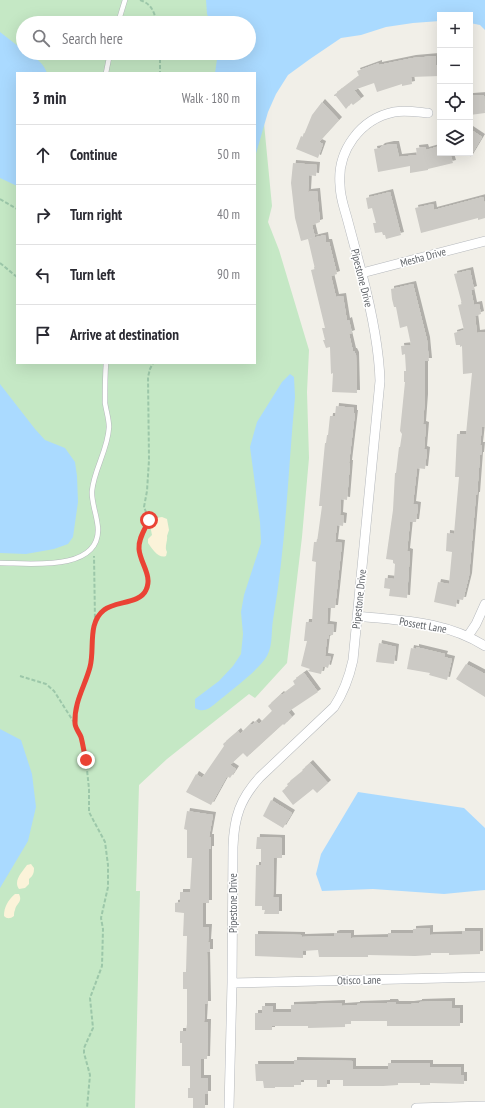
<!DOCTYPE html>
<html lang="en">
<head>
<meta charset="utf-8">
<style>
  body { margin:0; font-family:"PT Sans Narrow",sans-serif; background:#f7f7f7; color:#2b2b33 }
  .controls { position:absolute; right:12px; top:12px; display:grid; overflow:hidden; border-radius:0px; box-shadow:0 4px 16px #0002 }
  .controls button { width:36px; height:36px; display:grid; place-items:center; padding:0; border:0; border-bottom:1px solid #e1e1e2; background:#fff; color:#2b2b33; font:20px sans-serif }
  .stop { position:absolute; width:12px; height:12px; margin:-9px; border:3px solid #ea4335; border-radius:50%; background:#fff }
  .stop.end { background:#ea4335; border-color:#fff; box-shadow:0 1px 4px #0008 }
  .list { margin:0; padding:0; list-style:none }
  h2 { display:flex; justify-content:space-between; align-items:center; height:52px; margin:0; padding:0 16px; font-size:17px }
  h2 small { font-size:13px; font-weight:400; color:#7c7c81 }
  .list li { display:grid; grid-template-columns:26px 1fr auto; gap:12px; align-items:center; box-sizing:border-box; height:60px; padding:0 16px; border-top:1px solid #e1e1e2 }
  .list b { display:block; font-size:15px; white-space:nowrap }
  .list em { font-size:13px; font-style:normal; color:#7c7c81 }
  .icon { flex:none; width:22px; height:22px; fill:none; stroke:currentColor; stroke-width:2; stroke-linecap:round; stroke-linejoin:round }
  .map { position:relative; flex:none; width:485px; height:1108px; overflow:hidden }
  .search { position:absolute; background:#fff; box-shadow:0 4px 16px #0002; left:16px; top:16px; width:240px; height:44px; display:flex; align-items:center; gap:10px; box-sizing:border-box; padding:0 14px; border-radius:22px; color:#7c7c81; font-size:15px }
  .panel { position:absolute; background:#fff; box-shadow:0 4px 16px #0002; left:16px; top:72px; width:240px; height:292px; border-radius:0px }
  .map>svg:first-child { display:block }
  .green { fill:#c5e8c5; fill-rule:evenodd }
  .sand { fill:#fbf3d9 }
  .water { fill:#aadaff }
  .building { fill:#cccac5; filter:url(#shadow) }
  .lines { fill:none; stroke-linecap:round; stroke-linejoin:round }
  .service-casing { stroke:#b5b8bc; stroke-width:5.5 }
  .minor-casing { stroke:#b5b8bc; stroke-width:10 }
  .path { stroke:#9cc7a9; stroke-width:2; stroke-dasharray:4 2; stroke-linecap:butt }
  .service { stroke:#fff; stroke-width:4.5 }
  .minor { stroke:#fff; stroke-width:9 }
  .route { stroke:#ea4335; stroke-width:5 }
  .labels { text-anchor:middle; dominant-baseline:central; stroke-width:3; stroke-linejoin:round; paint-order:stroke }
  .street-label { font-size:11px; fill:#5f6368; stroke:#fff }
</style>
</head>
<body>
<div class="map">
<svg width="485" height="1108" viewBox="0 0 485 1108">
  <defs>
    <filter id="shadow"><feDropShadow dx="3" dy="-3" stdDeviation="0" flood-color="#0004"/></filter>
  </defs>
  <rect width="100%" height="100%" fill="#f1efe8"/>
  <!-- green -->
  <path class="green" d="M0,0H252L272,206L268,222L279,250L309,350L307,392L309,458L302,537L287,663L255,698L249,694L167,759L139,785L136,891H140L135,1108H0ZM23,23H249V53H23ZM17,73H255V363H17Z"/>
  <!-- sand -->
  <path class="sand" d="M162,517L167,519L169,530L167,536C168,541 164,547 167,552L166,556C159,559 152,549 148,543V539L152,535L151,530L152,520L156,518Z
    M31,864L34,868C34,873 33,876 29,879V884L25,888L19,889C13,881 22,872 27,865Z
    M15,894H19C23,902 16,903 15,910C14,912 14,914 14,916C10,919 7,919 4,916C4,907 8,900 15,894Z"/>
  <!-- water -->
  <path class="water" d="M206,0H485V30L480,25L470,23V15H440V21L413,23L386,27L361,35L341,38L310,59L288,75L276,94L268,112L255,157V73H215L217,59V53H249V23H211L207,14Z
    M0,32L23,50V53C33,53 44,64 47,73H17V186L0,178Z
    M290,374L294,377L295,397C288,471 286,546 273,620C271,632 273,645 267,656C259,670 229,692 216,703C209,709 203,713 195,708V699L219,681L233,666L241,654L243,634L241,612L244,595L261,543L260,522L250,447L257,422L282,382Z
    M0,384L35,429L45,440L65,448L75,462L77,476L78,502L73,537L68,544L54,549L26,554L0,553Z
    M0,729L21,740L32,774L36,807L28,841L0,888Z
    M358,792L464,808L485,828V890L444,894L373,889L322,891L316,874L321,854Z"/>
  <!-- building -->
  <path class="building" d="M436,56V65H440V76L411,77L412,84L402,86V84L377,92L374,83L354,90L361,99L353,105L351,103L346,109L336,96H334V95L359,76L357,71L379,63V65L413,58Z
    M484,95L485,113L470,115V96Z
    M322,102L339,120L319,142L323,144L318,158L296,149L301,136L303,137L312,115Z
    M470,129L482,137L470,157Z
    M391,144H396L399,157L417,155L416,148L425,147L426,150L440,146V153H450L453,163L428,169V170L410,173V166L378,172L374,149L380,148L382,146Z
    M293,163L317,165L316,176L309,175L308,192L317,191L320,222L312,225L315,237L301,241L295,218L291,183Z
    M390,192L401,235L386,239L385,235H383L382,232L375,233L373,223H376L372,208L368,209L366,198Z
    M483,197L485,205V218L478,220V218L421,233L415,208L433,204L434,210Z
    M325,235L326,242H329L337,274L331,276L336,297L343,296L347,321L349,320L352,333L349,334L353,351H354L356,355L357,393L332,392L333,373L331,374L330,347L326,348L323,340H325L322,328H325L311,270L315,269L308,239Z
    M470,270L474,289L471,290L474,305L479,304L481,314L475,316L477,333L485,332V421L484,427H482L480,445H482L481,455H480L477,495H476L469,576L463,600L457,599L456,607L434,602L438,582L449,584L452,552L446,551L447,533L454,534L459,477H455L457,434H466L472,373L463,374L462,346L460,347V345H456L454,333L464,330L458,305L462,304L454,274Z
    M413,284L427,340L429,361H425V397L423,424L426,425L424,449L427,450L425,469L417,468L413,504L418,505L417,514L416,522H410L407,551L410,552L407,598L389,596L390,589L384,588L385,578L394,579L395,564L393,563V560L386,559L393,510L395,473H396L399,447H400L402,434L400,431L405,382H404V371H406L405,354L402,355L401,346L411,345L407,326L400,328L396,307H394L392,299L391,289Z
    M336,406L354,408V413H355L349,463H350L347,500L341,499L340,515L344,516L343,526L337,525L335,542L342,543L335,608H328L327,624L334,625L333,635H329L328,639L327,638L325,656L331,657L328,668L323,666L321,674L308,671L310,669L301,666L307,641H304L306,622H312L316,562L312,561L314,542H317L322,506H319L325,443H326L327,435H328L330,416H335Z
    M379,643L396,647L394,664L376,662Z
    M416,647L445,654L444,657L452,659L447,680L429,675L430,673L407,669L411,648L416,649Z
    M466,664L485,674V697L456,679Z
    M304,673L318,692L288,712L292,717L284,725L283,724L247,757L243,753L230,765L236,769L230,778L227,776L211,805L186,792L196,774L202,778L224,746L223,744L238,731L240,734L250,724L252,725L256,721L259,724L272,711L268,706L281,694L282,695L295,685L293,681Z
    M310,763L328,783L317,793L313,789L293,805L282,791L288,786L287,784L303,771L302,770Z
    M271,800L292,813L283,828L263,816Z
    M187,811L213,815L209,837H211V849H209V903H203V927H209L208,942H210V952H207L208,1004H205L204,1022H208L207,1059H201V1078H208V1094H205V1108H193V1098H188V1088H190V1066H182V1043H180V1031H186L187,1024V989H183V972H186L187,936H183L184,913L175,912V903L180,902V892H190L192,858H187V830L184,829Z
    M257,837L282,838V858H274L273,897H279V914H264L265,910H262V906H255L256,865H261V849H256Z
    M430,928V935L462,934V931H480V954L449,955V953H431V955L415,956L368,955V957H319L318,950L303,951V958L255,956V934L302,935V937L334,936V934L337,933H351V938L388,937V933H413V929Z
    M452,1001V1008H460V1026H387V1021H351V1024H345V1027L308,1028V1026H272V1030H255V1013H262V1006H273V1012H291V1005L342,1003V1006L357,1005V1004L387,1003V1002H395L396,1004H411L419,1003V1002Z
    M294,1060L353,1061V1069H388V1063H430V1067H461V1075H464V1084L430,1083V1085H420V1083H398V1085L383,1086H343V1080H327V1087H317V1080H301V1085H294V1087H275V1088H264L263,1081H256L255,1064H294Z"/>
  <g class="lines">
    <!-- service casing -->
    <g class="service-casing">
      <path id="service" d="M118,23L125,0
        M106,73L110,53
        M0,563C28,563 98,572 98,530C98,518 91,502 92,491C94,469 108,450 109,427C109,419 106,410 105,403C105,390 105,376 106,363"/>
    </g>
    <!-- minor casing -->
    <g class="minor-casing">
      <path id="minor" d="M362,273L485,241
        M357,616C403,621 445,621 485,646
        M468,636L476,624L485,604
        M232,983L485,977
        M229,1108L232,983L233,847C234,817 240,799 260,777L334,707C344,692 349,678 353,660L380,381C379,345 371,309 362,274C357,255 352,236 347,218C344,207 340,197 340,185C337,151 360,119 394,112C405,110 417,112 428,113
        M416,1108L485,1106"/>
    </g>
    <!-- path -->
    <path class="path" d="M140,0C152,4 154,12 157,23
      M160,53V73
      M0,199L17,209
      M0,263L17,277
      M95,621C98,617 101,612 105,609C117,601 139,603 146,591C154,577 140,563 139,549C138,540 145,529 149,520L144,507L147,491L149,460L148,377L150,369L153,363
      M20,676L46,684L54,691L75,724L81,736L86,760L89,789V812L105,842L108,865V887L101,918L103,929L102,966L90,998L93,1028L84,1048V1053L90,1075L87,1108
      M75,723L77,700L90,667L95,621L94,556"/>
    <!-- service -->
    <use href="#service" class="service"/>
    <!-- minor -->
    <use href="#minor" class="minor"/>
  </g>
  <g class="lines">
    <!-- route -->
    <path class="route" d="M86,760C84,753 83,744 81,737C79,732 75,728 75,723C74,702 85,686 90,667C95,649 87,623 104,610C115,601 140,604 146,590C153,576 140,563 139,549C138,539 145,529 149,520"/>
  </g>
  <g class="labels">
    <!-- street labels -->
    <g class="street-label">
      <text transform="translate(423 257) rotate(-15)">Mesha Drive</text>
      <text transform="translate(362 278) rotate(76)">Pipestone Drive</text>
      <text transform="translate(359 599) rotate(-84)">Pipestone Drive</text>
      <text transform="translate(423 625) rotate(10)">Possett Lane</text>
      <text transform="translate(233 903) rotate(-90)">Pipestone Drive</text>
      <text transform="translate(359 980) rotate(-1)">Otisco Lane</text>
    </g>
  </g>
</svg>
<div class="controls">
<button>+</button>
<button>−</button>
<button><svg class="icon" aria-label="locate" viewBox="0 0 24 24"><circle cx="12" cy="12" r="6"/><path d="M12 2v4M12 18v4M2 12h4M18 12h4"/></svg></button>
<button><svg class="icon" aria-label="layers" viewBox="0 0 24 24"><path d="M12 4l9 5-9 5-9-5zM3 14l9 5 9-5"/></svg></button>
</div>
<div class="stop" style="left:149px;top:520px"></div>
<div class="stop end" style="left:86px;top:760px"></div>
<div class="search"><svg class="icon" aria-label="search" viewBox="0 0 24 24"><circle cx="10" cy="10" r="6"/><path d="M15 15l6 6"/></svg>Search here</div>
<section class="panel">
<h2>3 min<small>Walk · 180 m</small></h2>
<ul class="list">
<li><svg class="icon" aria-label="ahead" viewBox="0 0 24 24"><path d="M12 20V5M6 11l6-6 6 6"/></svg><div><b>Continue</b></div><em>50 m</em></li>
<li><svg class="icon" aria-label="right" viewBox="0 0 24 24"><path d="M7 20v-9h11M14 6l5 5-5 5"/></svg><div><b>Turn right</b></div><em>40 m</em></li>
<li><svg class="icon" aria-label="left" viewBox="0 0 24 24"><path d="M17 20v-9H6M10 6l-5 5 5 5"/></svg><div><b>Turn left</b></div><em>90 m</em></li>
<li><svg class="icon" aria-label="arrive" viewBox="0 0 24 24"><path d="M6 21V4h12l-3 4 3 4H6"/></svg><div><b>Arrive at destination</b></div></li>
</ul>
</section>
</div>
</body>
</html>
